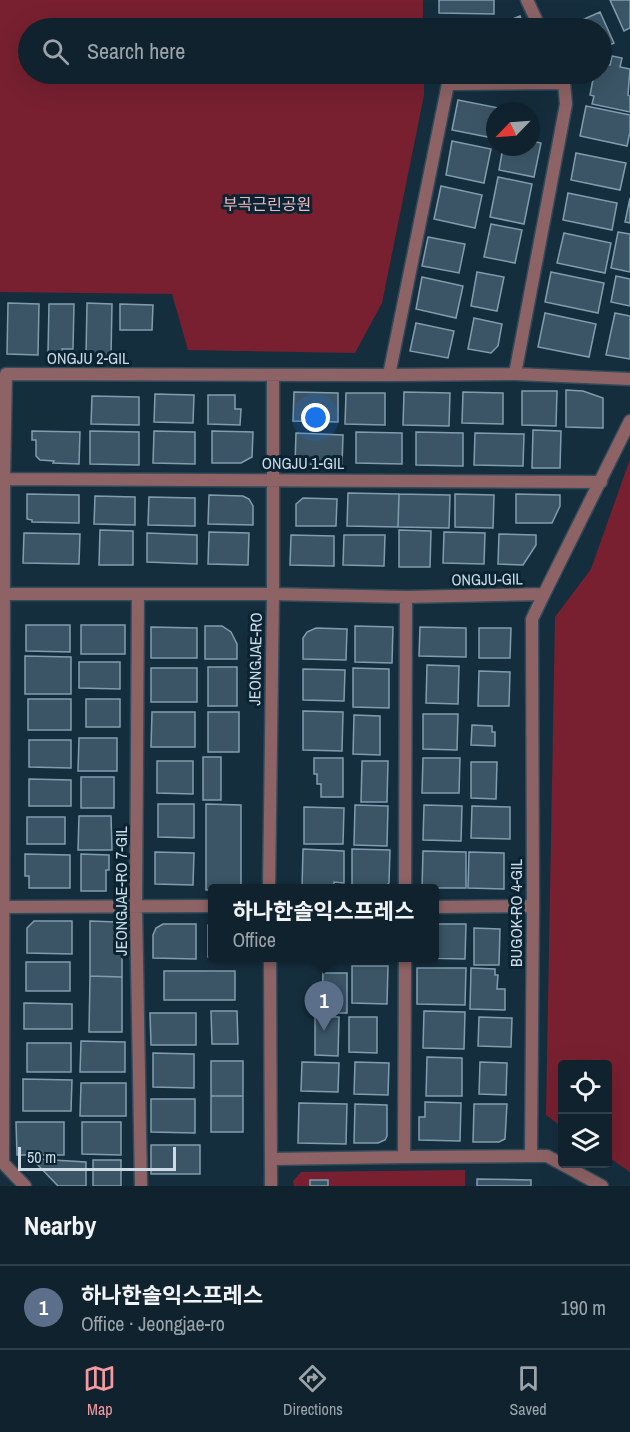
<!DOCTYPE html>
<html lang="en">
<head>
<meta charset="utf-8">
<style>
  body { margin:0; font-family:"Archivo Narrow","Noto Sans KR",sans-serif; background:#1e2f3a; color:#f1f3f6 }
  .controls { position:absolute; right:18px; bottom:18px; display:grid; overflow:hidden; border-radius:6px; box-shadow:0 6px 24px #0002 }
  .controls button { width:54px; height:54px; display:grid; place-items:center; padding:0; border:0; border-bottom:2px solid #303f4a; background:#10222e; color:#f1f3f6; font:30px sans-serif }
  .compass { position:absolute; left:486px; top:102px; width:54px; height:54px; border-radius:50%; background:#10222e; box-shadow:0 6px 24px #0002; rotate:245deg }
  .scale { position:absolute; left:18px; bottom:15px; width:158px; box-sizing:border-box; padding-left:6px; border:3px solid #cbdae4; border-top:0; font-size:16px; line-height:21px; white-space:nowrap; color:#cbdae4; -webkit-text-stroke:4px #0a2433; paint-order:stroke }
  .you { position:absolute; left:316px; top:418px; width:21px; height:21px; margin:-15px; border:4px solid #fff; border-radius:50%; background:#1a73e8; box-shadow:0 0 0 9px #1a73e833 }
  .badge { display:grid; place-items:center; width:39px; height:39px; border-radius:50%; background:#f49aa1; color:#fff; font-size:20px; font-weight:700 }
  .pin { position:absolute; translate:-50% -50px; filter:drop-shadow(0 2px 3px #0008) }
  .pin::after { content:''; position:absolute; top:32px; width:21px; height:18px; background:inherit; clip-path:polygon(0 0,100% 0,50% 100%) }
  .popup { position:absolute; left:208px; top:884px; width:231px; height:78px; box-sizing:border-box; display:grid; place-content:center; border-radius:6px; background:#10222e; filter:drop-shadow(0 2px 4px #0005); font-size:20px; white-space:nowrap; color:#9ca4aa }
  .popup b { font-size:22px; color:#f1f3f6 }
  .popup::after { content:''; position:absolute; left:50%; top:100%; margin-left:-12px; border:12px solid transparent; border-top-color:#10222e }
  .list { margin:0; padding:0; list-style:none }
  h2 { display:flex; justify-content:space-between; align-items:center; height:78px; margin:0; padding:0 24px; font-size:26px }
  h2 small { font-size:20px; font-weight:400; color:#9ca4aa }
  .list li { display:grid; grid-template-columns:39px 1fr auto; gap:18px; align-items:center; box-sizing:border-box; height:84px; padding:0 24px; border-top:2px solid #303f4a }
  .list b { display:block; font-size:22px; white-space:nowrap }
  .list p { margin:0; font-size:20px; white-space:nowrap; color:#9ca4aa }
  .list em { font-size:20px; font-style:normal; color:#9ca4aa }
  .icon { flex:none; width:33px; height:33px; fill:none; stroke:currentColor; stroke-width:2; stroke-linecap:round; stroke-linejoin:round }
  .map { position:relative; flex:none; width:630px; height:1186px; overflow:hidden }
  .search { position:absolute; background:#10222e; box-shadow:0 6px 24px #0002; left:18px; right:18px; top:18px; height:66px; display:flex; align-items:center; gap:15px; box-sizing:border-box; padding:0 21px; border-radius:33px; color:#9ca4aa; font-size:22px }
  .sheet { height:162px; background:#10222e }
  nav { display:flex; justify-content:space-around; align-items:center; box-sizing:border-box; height:84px; border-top:2px solid #303f4a; background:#10222e; font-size:16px; color:#9ca4aa }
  nav a { display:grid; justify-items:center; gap:3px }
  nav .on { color:#f49aa1 }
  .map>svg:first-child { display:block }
  .green { fill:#782030 }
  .building { fill:#3b5566; stroke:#809db0; stroke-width:1.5 }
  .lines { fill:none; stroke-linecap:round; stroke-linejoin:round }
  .minor-casing { stroke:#324a59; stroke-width:15 }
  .tertiary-casing { stroke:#324a59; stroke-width:15 }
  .minor { stroke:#8e6365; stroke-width:12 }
  .tertiary { stroke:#8e6365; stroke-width:12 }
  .labels { text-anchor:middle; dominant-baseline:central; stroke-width:6; stroke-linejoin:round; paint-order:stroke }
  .park-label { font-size:16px; fill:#f1bbbd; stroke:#0a2433 }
  .street-label { font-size:16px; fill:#cbdae4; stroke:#0a2433 }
</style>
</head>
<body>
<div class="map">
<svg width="630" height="1186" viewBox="0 0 630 1186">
  <rect width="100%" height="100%" fill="#152e3e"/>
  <!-- green -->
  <path class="green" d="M0,0H423V28H28V74H424V95L382,303L355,353L188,350L172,294L0,292Z
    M630,459V1172L608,1157V1064H562V1127L546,1115L555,617L591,569Z
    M465,1170V1186H294L293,1181L301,1172Z"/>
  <!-- building -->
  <path class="building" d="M439,0H494V14L439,13Z
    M610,0H630V28L624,31Z
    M600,12L614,43L602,48V28H564Z
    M520,16L525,28H498V25Z
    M442,27H481V28H442Z
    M612,56L622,58L620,67L630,69L628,95L630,96V112L592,104L594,96L590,95L594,74H602V63L610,65Z
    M458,100L499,108V111H495L493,138L452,130Z
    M586,106L630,115V132L627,146L580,136Z
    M452,141L491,149L484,183L446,175Z
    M531,141L541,143L534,177L499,170L503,147H531Z
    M576,153L626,163L620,190L571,180Z
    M498,177L532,184L524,224L490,217Z
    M441,186L482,195L475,228L434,219Z
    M568,193L617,203L612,230L563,220Z
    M630,198V223L625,222Z
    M491,224L522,230L515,263L484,257Z
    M618,232L630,234V272L611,268Z
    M564,233L611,243L605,273L557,263Z
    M428,237L465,244L459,273L422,266Z
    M477,272L504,277L497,311L471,306Z
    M551,272L604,283L598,313L545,302Z
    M616,276L630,279V306L611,302Z
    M422,277L463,286L456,318L416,309Z
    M8,303L39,304L38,355L7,354Z
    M87,303L112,304L111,356L86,355Z
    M49,304H74L73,349H62L63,352H48Z
    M120,304L153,305L152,330H120Z
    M545,313L596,324L589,357L538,347Z
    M615,313L630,316V359L606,355Z
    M474,318L502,324L498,346L491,353L468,349Z
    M416,323L454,331L448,358L410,351Z
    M566,390L583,391L603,398V428L566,427Z
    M522,391H557L556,426L522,425Z
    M294,392L338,393V422L293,421Z
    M404,392L450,393L449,426L403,425Z
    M463,392L503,393V424L462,423Z
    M346,393H385V425L345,424Z
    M155,394L194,395L193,423L154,422Z
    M208,395H235V409H241L240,425L208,424Z
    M92,396L139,397V425L91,424Z
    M533,430L561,431L560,468H532Z
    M32,431L80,432L79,464L53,463L54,461L40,460L36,456V440H32Z
    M90,431L139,432V465L90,464Z
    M154,431L195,432V464L153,463Z
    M212,431L253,432L252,457L241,463H212Z
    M356,432L402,433V464L356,463Z
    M416,432L463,433V466L416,465Z
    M296,433L343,435L342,465L295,464Z
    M475,433L524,434L523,466L474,465Z
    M348,493L399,494L398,527L347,526Z
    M27,494L79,495V523L32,522V520L27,519Z
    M399,494L450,495L449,528L398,527Z
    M455,494L494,495L493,528L455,527Z
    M516,494L560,495V506L552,523H516Z
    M209,495L243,496L249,499L253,506V525L208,524Z
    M95,496L135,497V525L94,524Z
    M149,497L195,498V526L148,525Z
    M303,498L337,499L336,526H296V504Z
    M100,530L133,531V565H99Z
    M399,530L431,531L430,567H399Z
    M209,532L249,533L248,565L208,564Z
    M444,532L485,533L484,564L443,563Z
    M24,533L80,534L79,564L23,563Z
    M147,533L197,535V564L147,562Z
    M499,534L536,535V545L523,565L498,564Z
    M291,535L334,536V566L290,565Z
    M344,535H385L384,566L343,565Z
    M26,625H70V652L26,651Z
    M81,625H125V654H81Z
    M205,626H222L231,632L237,644V659H205Z
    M355,626L393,627L392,663L355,662Z
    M151,627L197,628V658H151Z
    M420,627L466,628V657L419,656Z
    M316,628L347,629L346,660L303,659V638L307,632Z
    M479,628H511L510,658H479Z
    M25,656L71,657V694H25Z
    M79,662H120V689L79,688Z
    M427,665L459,666L458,704L426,703Z
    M208,667H237V706H208Z
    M151,668H197V702H151Z
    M353,668L389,669V708L353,707Z
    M303,669L345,670L344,701L303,700Z
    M479,671L510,672L509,706H478Z
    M28,699H71V730H28Z
    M86,699H120V727H86Z
    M303,711L343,712L342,751L303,750Z
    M152,712H195V747H151Z
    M208,712H239V752H208Z
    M423,714H458L457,750L423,749Z
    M354,715L380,716V755L353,754Z
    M472,725L492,726V732H495V746L471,745Z
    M79,738H117V771H78Z
    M29,740H71V768L29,767Z
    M203,757H221V800H203Z
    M314,758H343V797H321V784H317V774H314Z
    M423,758H460L459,793H422Z
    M157,761H193V794L157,793Z
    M362,761H388L387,802H361Z
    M471,762H497L496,799L471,798Z
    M81,777H114V808H81Z
    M29,779L71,780V806H29Z
    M158,804H194V838L158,837Z
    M206,804L241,805V888L206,890Z
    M355,805L388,806L387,846L354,845Z
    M424,805L462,806L461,841L423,840Z
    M472,806L510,807V839L471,838Z
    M304,807L344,808L343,844H304Z
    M79,816H111L112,850H78Z
    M27,817H65V844H27Z
    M303,849L344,851V883L334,882V888H302Z
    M352,849L390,850L389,883L384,888H352Z
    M423,851L466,852V888H422Z
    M155,852L194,853L193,885L155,884Z
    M469,852L504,853V889L468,888Z
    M25,854L70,855V888H29V876H25Z
    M81,854L109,855V870H106V891H81Z
    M34,921H72V954L27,953V928Z
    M90,921L117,922L122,926V977L90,976Z
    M163,924H196V959L153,958V935L156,928Z
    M435,924H466L465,959L419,958H435Z
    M208,925H213V957H208Z
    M474,928L500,929L499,965H474Z
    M302,958H338V960L302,959Z
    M26,962H70V991H26Z
    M352,966H388L387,1004L352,1003Z
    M417,968H466L465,1005L417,1004Z
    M471,968L495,969V975H498L497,989H505V1010L470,1009Z
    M164,971H235V1000H164Z
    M323,973H347V1013H322Z
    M90,976L122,977V1032H89Z
    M24,1003L72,1004V1029H24Z
    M211,1011H237L238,1044H212Z
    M424,1011L465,1012L464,1049L423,1048Z
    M150,1013H196V1045H151Z
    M315,1016L339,1017L338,1056L315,1055Z
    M349,1017H377V1053L349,1052Z
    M479,1017L512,1018L511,1047L478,1046Z
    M81,1041L125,1042V1072H80Z
    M27,1043H71V1072H27Z
    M153,1053L194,1054V1088L153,1087Z
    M427,1057L462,1058V1096H426Z
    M211,1061H243V1096H211Z
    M302,1062L339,1063L338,1092L301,1091Z
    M355,1062L389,1063L388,1095L354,1094Z
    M480,1062L507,1063L506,1095L479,1094Z
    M23,1079L72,1080L71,1111H23Z
    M81,1083H126V1116H80Z
    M211,1096H243V1132H211Z
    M151,1099H195V1133L151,1132Z
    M425,1102L461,1103L460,1141L419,1140V1117H425Z
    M299,1103L347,1104L346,1144L298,1143Z
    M355,1104L387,1105V1136L385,1140L378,1143H354Z
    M474,1104H507L505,1139L499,1142H473Z
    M16,1122H64V1155H17Z
    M82,1122H121V1155L82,1154Z
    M151,1145H200V1174H151Z
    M37,1159L86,1162V1186H58L35,1162Z
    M93,1160H121V1186H93Z
    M477,1179L531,1180V1186H477Z
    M310,1180H328V1186H310Z"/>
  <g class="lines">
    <!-- minor casing -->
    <g class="minor-casing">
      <path id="minor" d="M527,0L540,28
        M515,374L566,104L564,83L560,74
        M273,375V594L406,597L544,594L630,421
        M389,375L448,84L564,83
        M4,479L601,482
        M544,594L532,619L533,906L531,1156H547L602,1186
        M138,595L136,907L141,1186
        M405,888L406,597
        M0,907L213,906
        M435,907L533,906
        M404,1157L531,1156
        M272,1159L404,1157L405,958
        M25,1186L3,1163L4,479L6,374L389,375L515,374L630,379"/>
    </g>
    <!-- tertiary casing -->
    <g class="tertiary-casing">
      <path id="tertiary" d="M0,594H273L269,888
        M270,958L271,1186"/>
    </g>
    <!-- minor -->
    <use href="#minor" class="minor"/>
    <!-- tertiary -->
    <use href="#tertiary" class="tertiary"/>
  </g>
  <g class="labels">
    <!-- park labels -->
    <g class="park-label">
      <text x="267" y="204">부곡근린공원</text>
    </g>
    <!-- street labels -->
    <g class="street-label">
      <text x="88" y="358">ONGJU 2-GIL</text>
      <text x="303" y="463">ONGJU 1-GIL</text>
      <text transform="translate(487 579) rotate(-1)">ONGJU-GIL</text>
      <text transform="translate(255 659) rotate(-89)">JEONGJAE-RO</text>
      <text transform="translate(121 891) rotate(-90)">JEONGJAE-RO 7-GIL</text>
      <text transform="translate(516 913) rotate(-90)">BUGOK-RO 4-GIL</text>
    </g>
  </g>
</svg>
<div class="controls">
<button><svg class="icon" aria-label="locate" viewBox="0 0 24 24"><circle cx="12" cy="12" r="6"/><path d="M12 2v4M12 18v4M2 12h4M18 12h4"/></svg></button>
<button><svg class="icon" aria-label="layers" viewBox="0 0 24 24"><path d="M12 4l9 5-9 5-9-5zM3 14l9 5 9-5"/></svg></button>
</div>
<svg class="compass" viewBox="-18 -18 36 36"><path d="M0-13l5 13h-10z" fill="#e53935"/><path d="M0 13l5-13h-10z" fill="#9ca4aa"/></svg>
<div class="scale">50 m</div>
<div class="you"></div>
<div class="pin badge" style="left:324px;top:1031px;background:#5c6f8a">1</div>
<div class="popup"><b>하나한솔익스프레스</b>Office</div>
<div class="search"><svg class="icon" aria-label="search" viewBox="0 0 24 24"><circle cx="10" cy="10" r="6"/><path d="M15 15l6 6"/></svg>Search here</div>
</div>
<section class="sheet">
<h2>Nearby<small></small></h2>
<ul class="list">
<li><span class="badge" style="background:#5c6f8a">1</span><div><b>하나한솔익스프레스</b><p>Office · Jeongjae-ro</p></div><em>190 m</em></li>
</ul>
</section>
<nav>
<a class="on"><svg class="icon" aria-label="map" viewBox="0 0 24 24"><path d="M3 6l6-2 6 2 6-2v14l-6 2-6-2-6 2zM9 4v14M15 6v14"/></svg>Map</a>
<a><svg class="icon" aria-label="directions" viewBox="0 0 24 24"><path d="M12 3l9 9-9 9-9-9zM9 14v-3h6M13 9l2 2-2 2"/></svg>Directions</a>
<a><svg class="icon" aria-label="saved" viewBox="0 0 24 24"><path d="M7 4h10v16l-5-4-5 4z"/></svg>Saved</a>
</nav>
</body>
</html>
